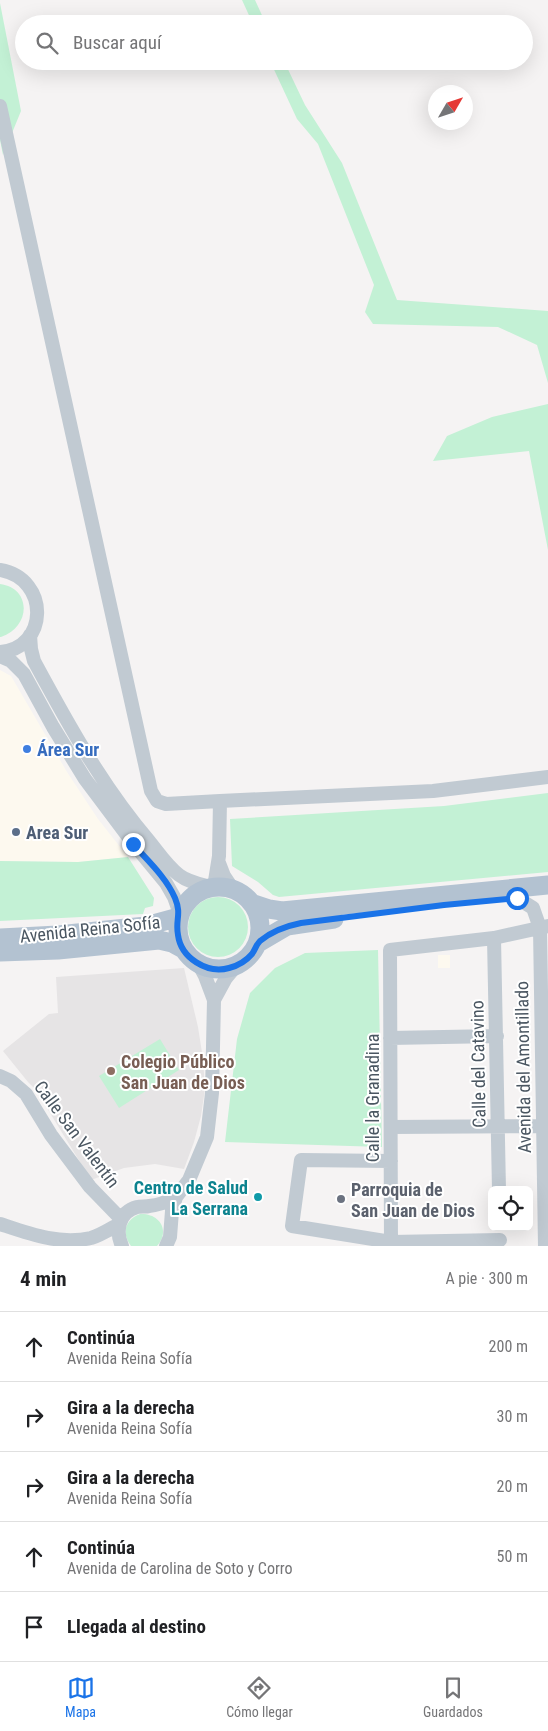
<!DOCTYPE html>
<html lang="es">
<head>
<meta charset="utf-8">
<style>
  body { margin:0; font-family:"Roboto Condensed",sans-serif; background:#f2f2f2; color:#202124 }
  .controls { position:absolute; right:15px; bottom:15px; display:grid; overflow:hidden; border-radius:8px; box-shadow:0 5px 20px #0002 }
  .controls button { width:45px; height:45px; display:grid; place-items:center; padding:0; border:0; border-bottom:1px solid #e0e0e0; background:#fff; color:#202124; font:25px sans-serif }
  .compass { position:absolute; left:428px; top:85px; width:45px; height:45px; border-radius:50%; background:#fff; box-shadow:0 5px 20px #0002; rotate:51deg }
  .stop { position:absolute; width:15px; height:15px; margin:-11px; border:4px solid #1a73e8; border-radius:50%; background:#fff }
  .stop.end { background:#1a73e8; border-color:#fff; box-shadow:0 1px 5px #0008 }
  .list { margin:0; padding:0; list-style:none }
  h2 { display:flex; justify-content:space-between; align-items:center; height:65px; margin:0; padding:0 20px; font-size:21px }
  h2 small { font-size:16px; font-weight:400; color:#757577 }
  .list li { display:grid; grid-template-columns:32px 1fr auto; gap:15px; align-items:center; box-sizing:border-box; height:70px; padding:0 20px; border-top:1px solid #e0e0e0 }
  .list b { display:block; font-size:19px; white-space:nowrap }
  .list p { margin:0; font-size:16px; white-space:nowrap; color:#757577 }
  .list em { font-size:16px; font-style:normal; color:#757577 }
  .icon { flex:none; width:28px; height:28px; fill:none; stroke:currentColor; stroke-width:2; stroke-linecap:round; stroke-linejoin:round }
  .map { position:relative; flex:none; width:548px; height:1246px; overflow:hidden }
  .search { position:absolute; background:#fff; box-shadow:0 5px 20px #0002; left:15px; right:15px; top:15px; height:55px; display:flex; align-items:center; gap:12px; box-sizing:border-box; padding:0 18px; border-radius:28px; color:#757577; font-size:19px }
  .sheet { height:415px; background:#fff }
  nav { display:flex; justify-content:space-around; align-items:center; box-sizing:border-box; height:70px; border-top:1px solid #e0e0e0; background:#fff; font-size:14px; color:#757577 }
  nav a { display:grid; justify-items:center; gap:2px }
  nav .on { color:#1a73e8 }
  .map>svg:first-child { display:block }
  .commercial { fill:#fdf9ef }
  .education { fill:#e6e4e5 }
  .green { fill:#c3f1d5 }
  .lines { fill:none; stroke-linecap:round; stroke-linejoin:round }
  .minor { stroke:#c1cad2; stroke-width:14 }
  .major { stroke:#b3c2d1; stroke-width:19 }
  .route { stroke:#1a73e8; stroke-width:6 }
  .shop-dot { fill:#3f7fe0; stroke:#fff; stroke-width:2 }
  .service-dot { fill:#5c6f8a; stroke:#fff; stroke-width:2 }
  .education-dot { fill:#8d6e63; stroke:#fff; stroke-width:2 }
  .culture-dot { fill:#0f9aa8; stroke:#fff; stroke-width:2 }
  .worship-dot { fill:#6b7280; stroke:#fff; stroke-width:2 }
  .labels { text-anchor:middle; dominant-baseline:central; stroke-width:4; stroke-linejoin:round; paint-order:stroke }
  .shop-label { font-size:18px; font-weight:bold; fill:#366cbe; stroke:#fff; text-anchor:start }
  .service-label { font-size:18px; font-weight:bold; fill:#4e5e75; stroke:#fff; text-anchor:start }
  .street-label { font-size:18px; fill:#4a5661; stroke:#fff }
  .education-label { font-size:18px; font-weight:bold; fill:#785e54; stroke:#fff; text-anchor:start }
  .culture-label { font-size:18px; font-weight:bold; fill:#0d838f; stroke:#fff; text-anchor:end }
  .worship-label { font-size:18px; font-weight:bold; fill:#5b616d; stroke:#fff; text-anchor:start }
</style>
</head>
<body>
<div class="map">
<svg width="548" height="1246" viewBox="0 0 548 1246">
  <rect width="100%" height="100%" fill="#f5f3f3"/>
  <!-- commercial -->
  <path class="commercial" d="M0,670L11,676L67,772L98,819L128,857L78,862L0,861Z
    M438,955H450V968H438Z"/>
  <!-- education -->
  <path class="education" d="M184,968L198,1027L203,1059L205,1089L201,1116L194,1142L184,1169L155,1164L124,1168L91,1180L36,1090L28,1082L3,1051L49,1014L58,1013L56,977Z"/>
  <!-- green -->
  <path class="green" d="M242,0H255L266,24H253Z
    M0,3L21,111L3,155L0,140Z
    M270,61H284L305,105L342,163L397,300L548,311V383L537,345L498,327L373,324L365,312L374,285L318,144L297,119Z
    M548,404V550L529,451L433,461L447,436L492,417Z
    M0,584C32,588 31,627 1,637H0Z
    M548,793V872L279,897L273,895L258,882L232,866L230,819L444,806Z
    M128,857L154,898L153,906L145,908L143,914L0,921V861L78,862Z
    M188 927a30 30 0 1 1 60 0a30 30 0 1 1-60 0Z
    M378,950L382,1147L225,1142L237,1039L250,993L275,968L305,953Z
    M160,1039L179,1070L119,1108L99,1076Z
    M140,1214C159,1213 171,1230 157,1246H131C121,1233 125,1220 140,1214Z"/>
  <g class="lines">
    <!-- minor -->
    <path class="minor" d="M0,106L151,791L157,801L166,804L220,801L219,856L214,887
      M0,570C51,579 48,649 0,652
      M30,635L31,649L34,661C68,724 102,786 149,841C158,852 167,866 179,875C188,882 200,884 211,887
      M0,656L11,661L24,674L53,727L85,779L133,843L166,883L174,897L180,914
      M220,801L433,791L548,777
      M219,863L224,876L232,888
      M517,898L533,908L540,928L545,1246
      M494,938L499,1190
      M214,1000L226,978L236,966
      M390,1038L497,1036
      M0,1076L11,1081L26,1094L51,1135L90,1187L121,1219
      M391,1127L543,1126
      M391,1161L301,1160L292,1226L391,1242L500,1240
      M0,1224C30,1234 59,1245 91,1238C101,1235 110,1229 119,1224
      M122,1246C115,1231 119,1212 137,1207C141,1206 146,1207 149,1206C159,1205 167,1202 176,1197
      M166,1246L170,1237L172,1211L176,1197L189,1180L207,1137L212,1093L214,1000L205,976L198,963
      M391,1246L390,950L494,938L548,926"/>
    <!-- major -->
    <path class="major" d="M178 928a41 41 0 1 1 82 0a41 41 0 1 1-82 0Z
      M254,904L269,909L282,911L548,885
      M0,938L58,935L146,926L179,917
      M258,943L287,926L334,919
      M0,952L58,950L159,940L172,943L183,949"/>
  </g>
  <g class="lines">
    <!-- route -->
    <path class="route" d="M133,844C147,860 166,877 175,898C182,915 175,919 178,935C181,958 207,974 229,968C237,966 246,961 252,954C255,950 256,945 260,941C272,931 286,926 301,923L444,905L517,898"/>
  </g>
  <!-- markers -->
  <circle class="shop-dot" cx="27" cy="749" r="5"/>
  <circle class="service-dot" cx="16" cy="832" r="5"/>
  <circle class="education-dot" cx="111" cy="1071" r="5"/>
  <circle class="culture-dot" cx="258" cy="1197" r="5"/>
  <circle class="worship-dot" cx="341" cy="1199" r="5"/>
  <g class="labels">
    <!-- shop labels -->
    <g class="shop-label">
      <text x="37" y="749">Área Sur</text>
    </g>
    <!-- service labels -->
    <g class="service-label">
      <text x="26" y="832">Area Sur</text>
    </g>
    <!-- street labels -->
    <g class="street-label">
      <text transform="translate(90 929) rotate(-6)">Avenida Reina Sofía</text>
      <text transform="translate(478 1064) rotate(-91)">Calle del Catavino</text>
      <text transform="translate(523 1067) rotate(-91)">Avenida del Amontillado</text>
      <text transform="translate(372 1098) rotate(-90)">Calle la Granadina</text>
      <text transform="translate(77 1134) rotate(53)">Calle San Valentín</text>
    </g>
    <!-- education labels -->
    <g class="education-label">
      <text x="121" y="1061">Colegio Público<tspan x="121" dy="21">San Juan de Dios</tspan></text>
    </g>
    <!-- culture labels -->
    <g class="culture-label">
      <text x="248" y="1187">Centro de Salud<tspan x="248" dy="21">La Serrana</tspan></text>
    </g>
    <!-- worship labels -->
    <g class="worship-label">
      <text x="351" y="1189">Parroquia de<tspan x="351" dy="21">San Juan de Dios</tspan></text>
    </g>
  </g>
</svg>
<div class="controls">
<button><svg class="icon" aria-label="locate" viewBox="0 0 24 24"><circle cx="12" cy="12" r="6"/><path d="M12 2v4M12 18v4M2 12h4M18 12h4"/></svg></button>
</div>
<svg class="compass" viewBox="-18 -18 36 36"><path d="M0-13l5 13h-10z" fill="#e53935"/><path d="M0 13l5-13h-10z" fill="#757577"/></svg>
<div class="stop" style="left:517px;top:898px"></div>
<div class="stop end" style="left:133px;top:844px"></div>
<div class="search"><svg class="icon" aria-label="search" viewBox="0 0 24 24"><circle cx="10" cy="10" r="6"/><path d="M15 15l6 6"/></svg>Buscar aquí</div>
</div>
<section class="sheet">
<h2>4 min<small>A pie · 300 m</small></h2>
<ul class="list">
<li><svg class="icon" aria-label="ahead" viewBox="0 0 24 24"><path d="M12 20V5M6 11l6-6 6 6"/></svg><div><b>Continúa</b><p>Avenida Reina Sofía</p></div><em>200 m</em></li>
<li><svg class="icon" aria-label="right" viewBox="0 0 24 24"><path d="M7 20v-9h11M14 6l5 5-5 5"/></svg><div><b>Gira a la derecha</b><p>Avenida Reina Sofía</p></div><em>30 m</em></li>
<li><svg class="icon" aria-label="right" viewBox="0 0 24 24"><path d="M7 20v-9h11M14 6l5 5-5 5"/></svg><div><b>Gira a la derecha</b><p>Avenida Reina Sofía</p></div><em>20 m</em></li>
<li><svg class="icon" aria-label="ahead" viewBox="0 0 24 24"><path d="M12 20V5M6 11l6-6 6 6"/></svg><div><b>Continúa</b><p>Avenida de Carolina de Soto y Corro</p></div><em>50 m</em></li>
<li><svg class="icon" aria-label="arrive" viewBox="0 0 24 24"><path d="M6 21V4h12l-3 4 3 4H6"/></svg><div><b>Llegada al destino</b></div></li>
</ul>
</section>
<nav>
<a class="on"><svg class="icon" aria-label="map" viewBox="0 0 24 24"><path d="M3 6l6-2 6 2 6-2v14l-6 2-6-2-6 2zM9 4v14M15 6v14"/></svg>Mapa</a>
<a><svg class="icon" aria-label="directions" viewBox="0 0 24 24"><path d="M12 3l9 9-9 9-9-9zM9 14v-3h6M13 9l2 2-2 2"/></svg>Cómo llegar</a>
<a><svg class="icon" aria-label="saved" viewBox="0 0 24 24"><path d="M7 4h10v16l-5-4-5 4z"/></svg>Guardados</a>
</nav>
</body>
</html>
